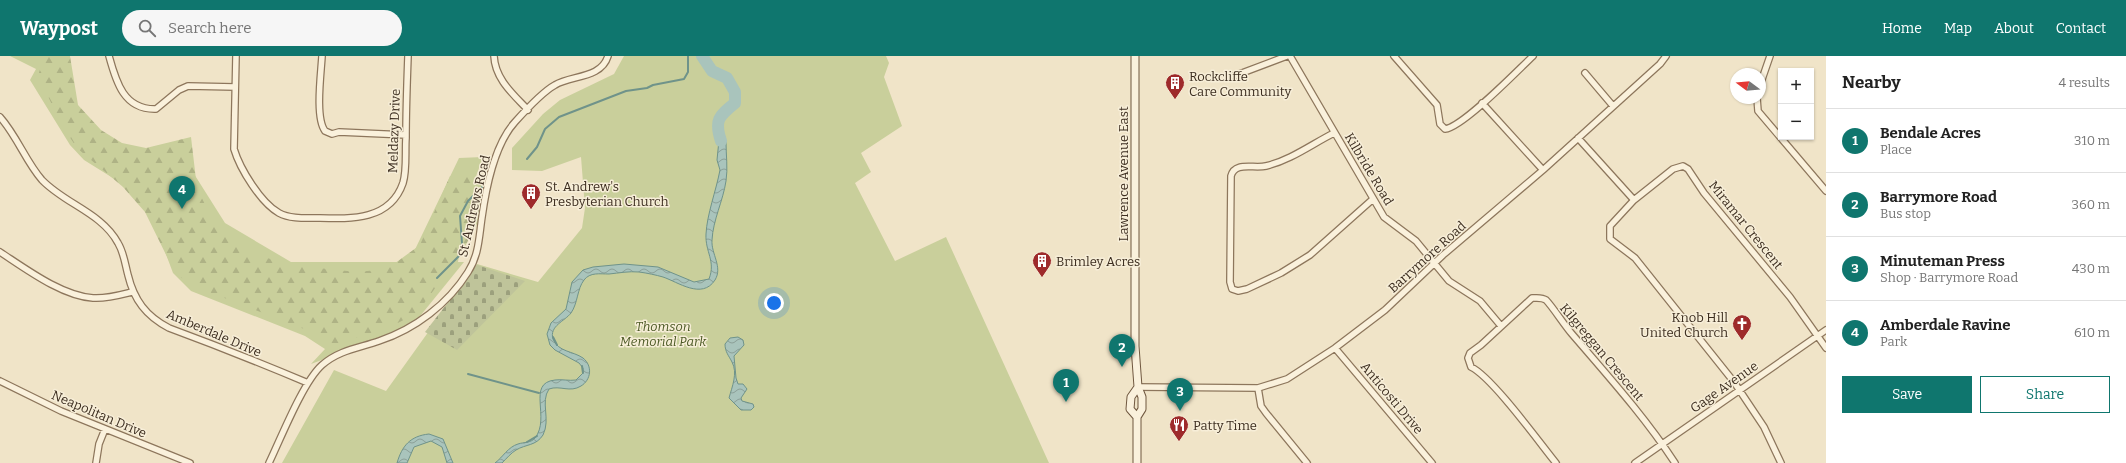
<!DOCTYPE html>
<html lang="en">
<head>
<meta charset="utf-8">
<style>
  body { margin:0; font-family:Bitter,serif; background:#f6f6f6; color:#222 }
  .controls { position:absolute; right:12px; top:12px; display:grid; overflow:hidden; border-radius:0px; box-shadow:0 1px 3px #0004 }
  .controls button { width:36px; height:36px; display:grid; place-items:center; padding:0; border:0; border-bottom:1px solid #e0e0e0; background:#fff; color:#222; font:20px sans-serif }
  .compass { position:absolute; left:1730px; top:12px; width:36px; height:36px; border-radius:50%; background:#fff; box-shadow:0 1px 3px #0004; rotate:286deg }
  .you { position:absolute; left:774px; top:247px; width:14px; height:14px; margin:-10px; border:3px solid #fff; border-radius:50%; background:#1a73e8; box-shadow:0 0 0 6px #1a73e833 }
  .badge { display:grid; place-items:center; width:26px; height:26px; border-radius:50%; background:#0f766e; color:#fff; font-size:13px; font-weight:700 }
  .pin { position:absolute; translate:-50% -33px; filter:drop-shadow(0 1px 2px #0008) }
  .pin::after { content:''; position:absolute; top:21px; width:14px; height:12px; background:inherit; clip-path:polygon(0 0,100% 0,50% 100%) }
  .list { margin:0; padding:0; list-style:none }
  h2 { display:flex; justify-content:space-between; align-items:center; height:52px; margin:0; padding:0 16px; font-size:17px }
  h2 small { font-size:13px; font-weight:400; color:#767676 }
  .list li { display:grid; grid-template-columns:26px 1fr auto; gap:12px; align-items:center; box-sizing:border-box; height:64px; padding:0 16px; border-top:1px solid #e0e0e0 }
  .list b { display:block; font-size:15px; white-space:nowrap }
  .list p { margin:0; font-size:13px; white-space:nowrap; color:#767676 }
  .list em { font-size:13px; font-style:normal; color:#767676 }
  .actions { display:flex; gap:8px; padding:12px 16px }
  .actions a { flex:1; padding:9px 0; border:1px solid #0f766e; border-radius:0px; text-align:center; font-size:14px; color:#0f766e }
  .actions .main { background:#0f766e; color:#fff }
  .icon { flex:none; width:22px; height:22px; fill:none; stroke:currentColor; stroke-width:2; stroke-linecap:round; stroke-linejoin:round }
  .map { position:relative; flex:none; width:1826px; height:407px; overflow:hidden }
  header { display:flex; align-items:center; gap:24px; box-sizing:border-box; height:56px; padding:0 20px; background:#0f766e; color:#fff }
  header strong { font-size:19px }
  nav { display:flex; gap:22px; margin-inline-start:auto; font-size:14px }
  .search { width:280px; height:36px; background:#f6f6f6; display:flex; align-items:center; gap:10px; box-sizing:border-box; padding:0 14px; border-radius:22px; color:#767676; font-size:15px }
  main { display:flex }
  aside { flex:1; background:#fff }
  .map>svg:first-child { display:block }
  .green { fill:#c9cf9b }
  .forest { fill:url(#forest-firs) }
  .cemetery { fill:url(#cemetery-stones) }
  .water { fill:url(#water-waves); stroke:#6f938a }
  .lines { fill:none; stroke-linecap:round; stroke-linejoin:round }
  .stream { stroke:#6f938a; stroke-width:2 }
  .river { stroke:#a9c4bc; stroke-width:12 }
  .minor-casing { stroke:#8d765c; stroke-width:8 }
  .secondary-casing { stroke:#6f573f; stroke-width:9 }
  .minor { stroke:#faf1dc; stroke-width:5.5 }
  .secondary { stroke:#faf1dc; stroke-width:7 }
  .labels { text-anchor:middle; dominant-baseline:central; stroke-width:3; stroke-linejoin:round; paint-order:stroke }
  .poi-label { font-size:13px; fill:#3d2e20; stroke:#f7eed8; text-anchor:start }
  .street-label { font-size:13px; fill:#3d2e20; stroke:#f7eed8 }
  .park-label { font-size:13px; font-style:italic; fill:#4d5a26; stroke:#f7eed8 }
</style>
</head>
<body>
<header>
<strong>Waypost</strong>
<div class="search"><svg class="icon" aria-label="search" viewBox="0 0 24 24"><circle cx="10" cy="10" r="6"/><path d="M15 15l6 6"/></svg>Search here</div>
<nav><a>Home</a><a>Map</a><a>About</a><a>Contact</a></nav>
</header>
<main>
<div class="map">
<svg width="1826" height="407" viewBox="0 0 1826 407">
  <defs>
    <pattern id="forest-firs" width="22" height="20" patternUnits="userSpaceOnUse"><rect width="22" height="20" fill="#c9cf9b"/><path d="M5 1l3.5 6h-7zM16 11l3.5 6h-7z" fill="#aeb285"/></pattern>
    <pattern id="cemetery-stones" width="16" height="16" patternUnits="userSpaceOnUse"><rect width="16" height="16" fill="#bfc49a"/><path d="M2 7V4a2 2 0 0 1 4 0v3zM10 15v-3a2 2 0 0 1 4 0v3z" fill="#9ca07d"/></pattern>
    <pattern id="water-waves" width="16" height="10" patternUnits="userSpaceOnUse"><rect width="16" height="10" fill="#a9c4bc"/><path d="M0 5q4-4 8 0t8 0" fill="none" stroke="#8ba098"/></pattern>
  </defs>
  <rect width="100%" height="100%" fill="#f0e4c8"/>
  <!-- green -->
  <path class="green" d="M10,0H62L81,67L127,98L189,110L225,167L291,206H409L459,102L483,101L469,140L458,206H464L412,270L311,308L325,293L305,280L191,235L173,217L145,142L84,104L70,89L30,24L36,13Z
    M624,0H886L889,7L884,21L902,70L861,97L871,116L855,127L895,205L946,181L1049,407H282L334,314L386,335L477,208L538,226L582,172L585,152L581,101L542,115L512,114V92L543,58L560,44L614,18Z"/>
  <!-- forest -->
  <path class="forest" d="M44,0H70L78,49L101,74L122,87L146,92L191,81L197,132L213,165L252,197L289,209L357,216L387,213L420,189L450,120H486L478,166L463,194L417,257L392,270L327,291L317,278L191,229L175,217L145,156L123,131L77,92L63,71L38,20Z"/>
  <!-- cemetery -->
  <path class="cemetery" d="M477,209L525,225L457,294L425,276Z"/>
  <!-- water -->
  <path class="water" d="M719,84L726,86C726,99 728,113 726,125C723,145 713,164 712,184C711,198 723,211 715,224C702,244 678,226 663,221C656,219 647,217 639,216C629,215 619,217 609,218C600,218 590,216 584,224C577,233 578,247 571,257C565,265 549,270 553,283C558,296 573,295 583,302C593,310 591,324 581,330C570,337 560,329 549,333C540,346 551,363 543,379C536,390 526,388 516,394C511,397 506,403 502,407H495C503,401 508,391 518,388C524,386 531,387 535,382C551,362 526,327 555,324C561,323 569,325 576,324L583,317V312L579,307L555,294L550,289L547,278L551,267L566,253L572,226L583,214L593,211L624,208L658,211L694,226L709,223C716,205 705,196 706,178C707,158 716,135 720,114L717,104Z
    M738,281L743,284L744,289L734,300L736,322L738,328H743L747,333L741,342L742,345L753,348L754,351L751,354H741L729,342C732,331 738,317 732,306C729,300 725,296 725,288L730,282Z
    M429,378L443,383L453,407H447L442,391L431,385L414,391L407,407H397C402,390 410,380 429,378Z"/>
  <g class="lines">
    <!-- stream -->
    <path class="stream" d="M527,103L537,91L545,73L559,61L626,35L647,32L653,29L684,23L688,16V0
      M437,222L460,199L462,187L460,160L468,145L486,127
      M553,281L557,289
      M582,310L583,317
      M468,318L539,337
      M527,386L537,380"/>
    <!-- river -->
    <path class="river" d="M702,0L712,15L727,22L735,36V47C719,60 714,64 721,85"/>
    <!-- minor casing -->
    <g class="minor-casing">
      <path id="minor" d="M109,0C116,26 124,54 156,53L179,34L188,30L235,31
        M236,0L234,93C240,113 261,147 279,157C290,163 305,162 318,162C350,163 390,165 403,127C407,114 405,96 406,82C406,55 407,27 408,0
        M322,0C321,18 315,62 325,75L332,78L339,76L406,79
        M494,0C495,23 513,38 528,54
        M1290,0L1384,161L1416,185L1449,225L1480,245L1501,270
        M1394,0L1437,49L1440,68L1445,73C1463,71 1517,15 1533,0
        M1585,17L1613,50
        M1234,20L1287,0
        M1760,29L1770,0
        M1757,42L1758,55L1826,135
        M1482,47L1543,114
        M0,61C17,80 26,106 42,124C65,148 102,157 118,187C124,197 125,208 128,219C134,244 146,260 169,272C215,289 263,308 308,327
        M1334,77C1312,88 1291,104 1266,110C1254,113 1235,105 1231,120L1230,226L1232,233L1238,235L1247,233L1281,217L1310,199L1373,143
        M1578,82L1634,144
        M0,196C26,213 62,240 93,242C106,243 120,239 132,236
        M1335,292L1432,407
        M0,325L61,355L190,407
        M1138,331L1258,332L1287,323L1335,292L1385,254L1443,199L1543,114L1660,8L1666,0
        M1258,332L1261,350L1266,357L1307,407
        M96,407L99,388L105,373
        M269,407C281,382 303,326 322,309C339,294 359,292 379,285C415,273 448,248 468,216C479,199 479,181 482,161C486,132 495,88 515,66C524,56 544,35 555,29C571,19 601,23 608,0
        M1556,407C1539,386 1492,321 1471,311L1468,302L1470,297L1481,289L1532,242C1537,242 1542,241 1546,244C1552,250 1565,270 1572,278C1608,320 1645,361 1675,407
        M1635,407L1826,274
        M1781,407L1764,371L1734,326L1635,202L1610,183V170L1634,144L1673,113L1683,110L1688,113L1704,137L1790,241L1826,292"/>
    </g>
    <!-- secondary casing -->
    <g class="secondary-casing">
      <path id="secondary" d="M1135,0V290L1138,331L1142,341V353L1137,361V407
        M1137,361L1130,353L1131,341L1138,331"/>
    </g>
    <!-- minor -->
    <use href="#minor" class="minor"/>
    <!-- secondary -->
    <use href="#secondary" class="secondary"/>
  </g>
  <!-- icons -->
  <defs>
    <g id="building-pin" transform="scale(1)"><path d="M0 17L-7.5 6A9.5 9.5 0 1 1 7.5 6Z" fill="#9e2a2b" stroke="#f7eed8"/><path d="M-4-6H4V6H1V3H-1V6H-4ZM-2.5-4.3h1.7v1.8h-1.7ZM.8-4.3h1.7v1.8H.8ZM-2.5-1h1.7V.8h-1.7ZM.8-1h1.7V.8H.8Z" fill="#fff"/></g>
    <g id="church-pin" transform="scale(1)"><path d="M0 17L-7.5 6A9.5 9.5 0 1 1 7.5 6Z" fill="#9e2a2b" stroke="#f7eed8"/><path d="M-1.2-6h2.4v3.5h3.3v2.4h-3.3V6h-2.4V-.1h-3.3v-2.4h3.3Z" fill="#fff"/></g>
    <g id="restaurant-pin" transform="scale(1)"><path d="M0 17L-7.5 6A9.5 9.5 0 1 1 7.5 6Z" fill="#9e2a2b" stroke="#f7eed8"/><path d="M-5-6h1v4h1v-4h1v4h1v-4h1v5L-1.5 .5V6h-2V.5L-5-1ZM5-6V6H3V1.5H1.5Q1.5-4 5-6Z" fill="#fff"/></g>
  </defs>
  <g fill-rule="evenodd">
    <use href="#building-pin" x="1175" y="27"/>
    <use href="#building-pin" x="531" y="137"/>
    <use href="#building-pin" x="1042" y="205"/>
    <use href="#church-pin" x="1742" y="268"/>
    <use href="#restaurant-pin" x="1179" y="369"/>
  </g>
  <g class="labels">
    <!-- poi labels -->
    <g class="poi-label">
      <text x="1189" y="20">Rockcliffe<tspan x="1189" dy="15">Care Community</tspan></text>
      <text x="545" y="130">St. Andrew's<tspan x="545" dy="15">Presbyterian Church</tspan></text>
      <text x="1056" y="205">Brimley Acres</text>
      <text x="1728" y="261" text-anchor="end">Knob Hill<tspan x="1728" dy="15">United Church</tspan></text>
      <text x="1193" y="369">Patty Time</text>
    </g>
    <!-- street labels -->
    <g class="street-label">
      <text transform="translate(394 75) rotate(-88)">Meldazy Drive</text>
      <text transform="translate(1369 113) rotate(59)">Kilbride Road</text>
      <text transform="translate(1123 118) rotate(-90)">Lawrence Avenue East</text>
      <text transform="translate(474 150) rotate(-77)">St. Andrews Road</text>
      <text transform="translate(1746 169) rotate(51)">Miramar Crescent</text>
      <text transform="translate(1427 201) rotate(-42)">Barrymore Road</text>
      <text transform="translate(214 277) rotate(23)">Amberdale Drive</text>
      <text transform="translate(1602 296) rotate(50)">Kilgreggan Crescent</text>
      <text transform="translate(1724 331) rotate(-35)">Gage Avenue</text>
      <text transform="translate(1392 342) rotate(50)">Anticosti Drive</text>
      <text transform="translate(99 358) rotate(23)">Neapolitan Drive</text>
    </g>
    <!-- park labels -->
    <g class="park-label">
      <text x="663" y="270">Thomson<tspan x="663" dy="15">Memorial Park</tspan></text>
    </g>
  </g>
</svg>
<div class="controls">
<button>+</button>
<button>−</button>
</div>
<svg class="compass" viewBox="-18 -18 36 36"><path d="M0-13l5 13h-10z" fill="#e53935"/><path d="M0 13l5-13h-10z" fill="#767676"/></svg>
<div class="you"></div>
<div class="pin badge" style="left:1066px;top:346px">1</div>
<div class="pin badge" style="left:1122px;top:311px">2</div>
<div class="pin badge" style="left:1180px;top:355px">3</div>
<div class="pin badge" style="left:182px;top:153px">4</div>
</div>
<aside>
<h2>Nearby<small>4 results</small></h2>
<ul class="list">
<li><span class="badge">1</span><div><b>Bendale Acres</b><p>Place</p></div><em>310 m</em></li>
<li><span class="badge">2</span><div><b>Barrymore Road</b><p>Bus stop</p></div><em>360 m</em></li>
<li><span class="badge">3</span><div><b>Minuteman Press</b><p>Shop · Barrymore Road</p></div><em>430 m</em></li>
<li><span class="badge">4</span><div><b>Amberdale Ravine</b><p>Park</p></div><em>610 m</em></li>
</ul>
<div class="actions"><a class="main">Save</a><a>Share</a></div>
</aside>
</main>
</body>
</html>
